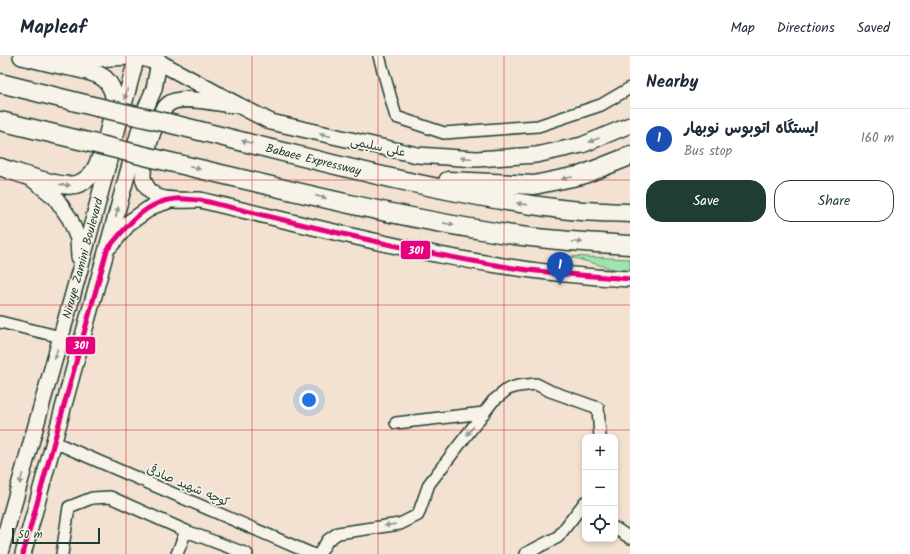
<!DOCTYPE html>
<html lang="en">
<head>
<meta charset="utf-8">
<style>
  body { margin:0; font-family:Kalam,"Playpen Sans Arabic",sans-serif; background:#f6f6f7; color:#1f2937 }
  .controls { position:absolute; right:12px; bottom:12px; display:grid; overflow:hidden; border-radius:8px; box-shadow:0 2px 6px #0003 }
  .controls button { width:36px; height:36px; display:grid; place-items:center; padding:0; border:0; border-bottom:1px solid #e0e1e3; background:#fff; color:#1f2937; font:20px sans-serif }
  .scale { position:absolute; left:12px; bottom:10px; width:88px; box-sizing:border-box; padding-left:4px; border:2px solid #1f3d34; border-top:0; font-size:11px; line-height:14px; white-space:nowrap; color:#1f3d34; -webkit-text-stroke:3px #f7f3e8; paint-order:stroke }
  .you { position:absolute; left:309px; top:344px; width:14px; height:14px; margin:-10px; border:3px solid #fff; border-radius:50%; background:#1a73e8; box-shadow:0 0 0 6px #1a73e833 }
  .badge { display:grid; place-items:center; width:26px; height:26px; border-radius:50%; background:#1f3d34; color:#fff; font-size:13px; font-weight:700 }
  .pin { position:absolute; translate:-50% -33px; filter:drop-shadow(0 1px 2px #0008) }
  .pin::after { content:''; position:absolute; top:21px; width:14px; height:12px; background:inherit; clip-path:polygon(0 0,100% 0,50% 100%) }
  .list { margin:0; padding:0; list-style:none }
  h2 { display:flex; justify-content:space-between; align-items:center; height:52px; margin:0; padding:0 16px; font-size:17px }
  h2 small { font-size:13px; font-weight:400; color:#747a83 }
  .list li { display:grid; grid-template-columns:26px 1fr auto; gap:12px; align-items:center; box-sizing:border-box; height:60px; padding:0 16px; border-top:1px solid #e0e1e3 }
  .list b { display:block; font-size:15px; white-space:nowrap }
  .list p { margin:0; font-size:13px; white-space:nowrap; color:#747a83 }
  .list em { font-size:13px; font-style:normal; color:#747a83 }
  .actions { display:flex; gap:8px; padding:12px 16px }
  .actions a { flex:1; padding:9px 0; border:1px solid #1f3d34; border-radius:16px; text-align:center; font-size:14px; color:#1f3d34 }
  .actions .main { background:#1f3d34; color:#fff }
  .icon { flex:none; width:22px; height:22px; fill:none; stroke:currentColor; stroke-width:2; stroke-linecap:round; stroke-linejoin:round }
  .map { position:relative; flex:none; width:630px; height:498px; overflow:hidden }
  header { display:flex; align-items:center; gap:24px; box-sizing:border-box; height:56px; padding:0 20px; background:#fff; border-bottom:1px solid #e0e1e3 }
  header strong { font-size:19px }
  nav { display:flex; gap:22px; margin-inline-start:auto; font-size:14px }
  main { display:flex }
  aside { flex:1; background:#fff }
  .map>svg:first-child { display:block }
  .green { fill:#9fe3af; stroke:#5f9072 }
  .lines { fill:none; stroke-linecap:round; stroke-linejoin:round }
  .minor-casing { stroke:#1f3d34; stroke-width:14 }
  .secondary-casing { stroke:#1f3d34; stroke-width:18 }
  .primary-casing { stroke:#1f3d34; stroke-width:20 }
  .trunk-casing { stroke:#1f3d34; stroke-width:21 }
  .minor { stroke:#f7f3e8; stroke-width:11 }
  .secondary { stroke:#f7f3e8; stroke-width:15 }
  .primary { stroke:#f7f3e8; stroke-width:17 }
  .trunk { stroke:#f7f3e8; stroke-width:18 }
  .trunk-bridge-casing { stroke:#1f3d34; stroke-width:21; stroke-linecap:butt }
  .trunk-bridge { stroke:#f7f3e8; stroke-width:18 }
  .bus-1-casing { stroke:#f7f3e8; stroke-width:8 }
  .bus-1 { stroke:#e5007d; stroke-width:5 }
  .oneway { fill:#8b988e }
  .grid { fill:none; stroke:#d62828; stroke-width:1; stroke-opacity:0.55 }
  .labels { text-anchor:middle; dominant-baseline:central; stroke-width:3.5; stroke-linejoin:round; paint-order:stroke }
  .street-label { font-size:12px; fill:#1f3d34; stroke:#f7f3e8 }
  .line-badge { stroke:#f7f3e8; stroke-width:1.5 }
  .badge-label { font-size:11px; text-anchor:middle; font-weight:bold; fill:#fff }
</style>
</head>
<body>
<header>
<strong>Mapleaf</strong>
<nav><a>Map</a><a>Directions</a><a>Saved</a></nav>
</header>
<main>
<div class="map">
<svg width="630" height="498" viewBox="0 0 630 498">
  <rect width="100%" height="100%" fill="#f3e2d1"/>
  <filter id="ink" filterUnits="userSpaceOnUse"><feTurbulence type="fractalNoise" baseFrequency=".025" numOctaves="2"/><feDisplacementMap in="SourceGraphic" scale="8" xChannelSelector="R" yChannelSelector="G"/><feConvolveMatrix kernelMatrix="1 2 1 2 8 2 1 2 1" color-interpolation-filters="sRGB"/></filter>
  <g filter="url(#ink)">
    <!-- green -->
    <path class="green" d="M567,200L630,203V217L625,216Z"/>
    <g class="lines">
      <!-- minor casing -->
      <g class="minor-casing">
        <path id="minor" d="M379,0L396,61L444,77L538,70L601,49L630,32
          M0,266L61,281
          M396,367L484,357
          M54,386L312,498
          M615,472L630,482
          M62,498L69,451L92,442L110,441L186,475L247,498
          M177,498L186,475
          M319,498L328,484L338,477L400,468L418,459L429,428L493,345L508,333L518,330L536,328L550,335L598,352L600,381
          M525,498L558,481L585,446"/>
      </g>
      <!-- secondary casing -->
      <g class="secondary-casing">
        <g id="secondary">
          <path d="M231,49C215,47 183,39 170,47C157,54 143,104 143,120C143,126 148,134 153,138C162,146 188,144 200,144C341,177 485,217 630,223"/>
          <path d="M32,123L55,141L70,163L78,183L79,201"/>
          <path d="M110,190L130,166L153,150L171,144"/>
          <path id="s1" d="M0,497L80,213L137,0"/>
          <path d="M23,498L145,54L154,33L159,6L238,49L271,66L417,99L476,103L536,99L582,89L630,69"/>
        </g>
      </g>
      <!-- primary casing -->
      <g class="primary-casing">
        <path id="primary" d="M22,0L55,8L96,2L128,0
          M139,0L159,6
          M0,111C16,116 56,131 71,129C78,129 85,125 90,120C102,109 114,59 114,42C114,35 109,27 105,23C95,14 69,11 55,8"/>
      </g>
      <!-- trunk casing -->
      <g class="trunk-casing">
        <g id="trunk">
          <path d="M0,27L97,51"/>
          <path d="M0,65L88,86"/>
          <path id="s2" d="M168,67C298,99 428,136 561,153C583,156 607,156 630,157"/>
          <path d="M157,103C265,128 373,156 482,174C531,183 580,186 630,189"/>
          <path d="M448,125L534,129L582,119L630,100"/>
        </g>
      </g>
      <!-- minor -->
      <use href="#minor" class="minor"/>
      <!-- secondary -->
      <use href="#secondary" class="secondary"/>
      <!-- primary -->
      <use href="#primary" class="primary"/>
      <!-- trunk -->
      <use href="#trunk" class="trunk"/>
      <!-- trunk-bridge casing -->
      <g class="trunk-bridge-casing">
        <path id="trunk-bridge" d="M97,51L168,67
          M88,86L157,103"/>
      </g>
      <!-- trunk-bridge -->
      <use href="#trunk-bridge" class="trunk-bridge"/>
      <!-- bus-1 casing -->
      <g class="bus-1-casing">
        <path id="bus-1" d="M23,498L107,194C125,172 145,145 175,143C183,142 192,144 200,144C306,169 413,197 521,213C557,218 594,220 630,223"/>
      </g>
      <!-- bus-1 -->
      <use href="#bus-1" class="bus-1"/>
    </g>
    <!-- one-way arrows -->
    <defs><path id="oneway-solid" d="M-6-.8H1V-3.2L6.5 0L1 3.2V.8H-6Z"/></defs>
    <g class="oneway">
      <use href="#oneway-solid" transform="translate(126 38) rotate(105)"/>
      <use href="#oneway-solid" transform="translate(325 79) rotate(-167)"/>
      <use href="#oneway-solid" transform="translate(594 84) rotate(157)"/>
      <use href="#oneway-solid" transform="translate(247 86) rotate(-166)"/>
      <use href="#oneway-solid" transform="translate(466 102) rotate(-177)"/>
      <use href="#oneway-solid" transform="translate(195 112) rotate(13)"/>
      <use href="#oneway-solid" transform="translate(567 122) rotate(168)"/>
      <use href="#oneway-solid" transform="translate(65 129) rotate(5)"/>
      <use href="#oneway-solid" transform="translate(321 141) rotate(13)"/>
      <use href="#oneway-solid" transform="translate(522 148) rotate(-172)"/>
      <use href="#oneway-solid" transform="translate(117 156) rotate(-75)"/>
      <use href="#oneway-solid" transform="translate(449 168) rotate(11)"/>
      <use href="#oneway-solid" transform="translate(577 186) rotate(3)"/>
      <use href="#oneway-solid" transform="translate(56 298) rotate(106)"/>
      <use href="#oneway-solid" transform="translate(470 375) rotate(128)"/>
      <use href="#oneway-solid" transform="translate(21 423) rotate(106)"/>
      <use href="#oneway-solid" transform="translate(390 469) rotate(172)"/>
    </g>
  </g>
  <!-- grid -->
  <path class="grid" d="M126,0V498M252,0V498M378,0V498M504,0V498M0,124H630M0,249H630M0,374H630"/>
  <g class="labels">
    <!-- street labels -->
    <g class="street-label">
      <text transform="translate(378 91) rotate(12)">علی سلیمی</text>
      <text stroke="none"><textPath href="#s2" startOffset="150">Babaee Expressway</textPath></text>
      <text stroke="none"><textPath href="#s1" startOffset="306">Niruye Zamini Boulevard</textPath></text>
      <text transform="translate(188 430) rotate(23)">کوچه شهید صادقی</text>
    </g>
  </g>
  <g class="line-badge">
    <rect x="400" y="184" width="31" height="20" rx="4" fill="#e5007d"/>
    <rect x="65" y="280" width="31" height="19" rx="4" fill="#e5007d"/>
  </g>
  <g class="badge-label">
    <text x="416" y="198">301</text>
    <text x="81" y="293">301</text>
  </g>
</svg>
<div class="controls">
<button>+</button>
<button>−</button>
<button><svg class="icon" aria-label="locate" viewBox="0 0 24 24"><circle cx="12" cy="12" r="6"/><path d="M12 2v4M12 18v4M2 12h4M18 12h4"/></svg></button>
</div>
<div class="scale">50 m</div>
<div class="you"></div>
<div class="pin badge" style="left:560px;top:229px;background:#1a4fb4">1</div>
</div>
<aside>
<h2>Nearby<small></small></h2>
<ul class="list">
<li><span class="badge" style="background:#1a4fb4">1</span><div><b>ایستگاه اتوبوس نوبهار</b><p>Bus stop</p></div><em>160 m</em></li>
</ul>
<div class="actions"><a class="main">Save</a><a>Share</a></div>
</aside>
</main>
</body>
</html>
